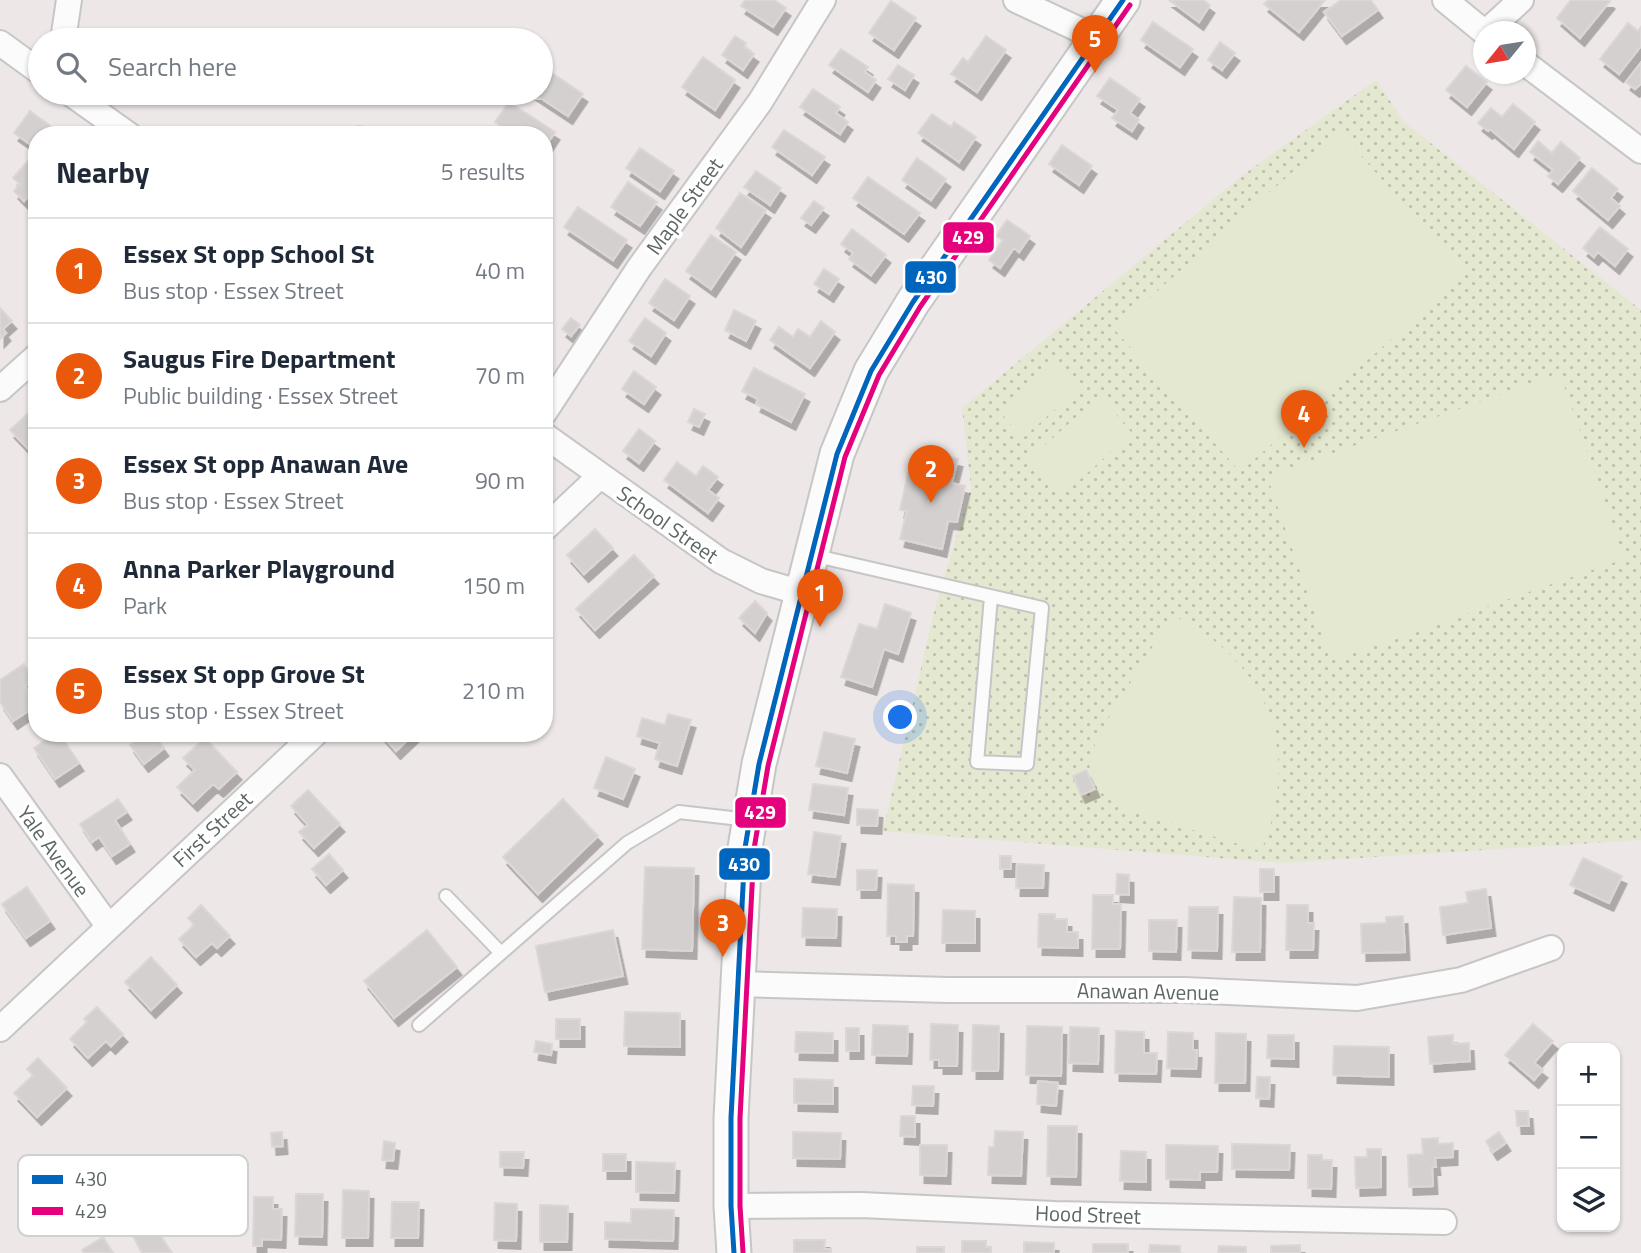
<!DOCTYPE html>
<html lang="en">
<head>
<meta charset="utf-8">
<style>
  body { margin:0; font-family:"Titillium Web",sans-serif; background:#f6f6f7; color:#1f2937 }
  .controls { position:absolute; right:21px; bottom:21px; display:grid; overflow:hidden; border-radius:14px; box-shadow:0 2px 5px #0004 }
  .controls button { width:63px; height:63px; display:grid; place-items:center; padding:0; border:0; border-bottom:2px solid #e0e1e3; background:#fff; color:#1f2937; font:35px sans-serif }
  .compass { position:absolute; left:1473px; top:21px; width:63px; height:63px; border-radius:50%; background:#fff; box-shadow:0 2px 5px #0004; rotate:240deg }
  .you { position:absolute; left:901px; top:718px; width:24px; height:24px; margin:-18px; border:5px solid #fff; border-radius:50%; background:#1a73e8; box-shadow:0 0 0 10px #1a73e833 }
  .badge { display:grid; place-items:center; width:46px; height:46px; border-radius:50%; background:#ea580c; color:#fff; font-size:23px; font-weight:700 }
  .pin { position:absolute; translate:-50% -58px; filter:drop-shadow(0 2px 4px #0008) }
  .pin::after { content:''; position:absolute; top:37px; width:24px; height:21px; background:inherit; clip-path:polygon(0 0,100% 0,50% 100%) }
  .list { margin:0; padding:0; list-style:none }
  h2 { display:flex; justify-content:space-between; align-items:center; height:91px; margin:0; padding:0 28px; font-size:30px }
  h2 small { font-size:23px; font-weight:400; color:#747a83 }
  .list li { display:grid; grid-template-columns:46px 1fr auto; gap:21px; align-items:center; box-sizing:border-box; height:105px; padding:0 28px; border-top:2px solid #e0e1e3 }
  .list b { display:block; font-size:26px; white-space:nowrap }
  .list p { margin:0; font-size:23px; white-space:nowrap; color:#747a83 }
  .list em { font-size:23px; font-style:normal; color:#747a83 }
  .icon { flex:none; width:38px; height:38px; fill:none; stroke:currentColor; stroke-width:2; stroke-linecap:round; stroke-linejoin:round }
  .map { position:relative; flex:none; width:1641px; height:1253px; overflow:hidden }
  .search { position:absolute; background:#fff; box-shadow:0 2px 5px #0004; left:28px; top:28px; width:525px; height:77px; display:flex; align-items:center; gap:18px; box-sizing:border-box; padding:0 24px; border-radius:38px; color:#747a83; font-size:26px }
  .panel { position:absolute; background:#fff; box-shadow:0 2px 5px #0004; left:28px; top:126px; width:525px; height:616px; border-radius:28px }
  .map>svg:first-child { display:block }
  .grass { fill:url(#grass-dots) }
  .pitch { fill:#e4e8d0 }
  .building { fill:#d4d0d0; stroke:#dcd6d6; stroke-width:2; filter:url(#shadow) }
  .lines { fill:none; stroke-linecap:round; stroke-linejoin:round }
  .lane-casing { stroke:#c7c6c6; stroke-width:16 }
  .street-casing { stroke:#c7c6c6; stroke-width:28 }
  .secondary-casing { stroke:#c7c6c6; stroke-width:37 }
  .lane { stroke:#fcfbfb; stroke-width:12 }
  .street { stroke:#fcfbfb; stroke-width:24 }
  .secondary { stroke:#fcfbfb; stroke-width:33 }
  .bus-1-casing { stroke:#fff; stroke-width:10 }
  .bus-2-casing { stroke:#fff; stroke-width:10 }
  .bus-1 { stroke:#0065bd; stroke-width:5 }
  .bus-2 { stroke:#e5007d; stroke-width:5 }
  .labels { text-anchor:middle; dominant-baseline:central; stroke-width:7; stroke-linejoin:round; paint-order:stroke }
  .street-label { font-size:21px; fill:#5c6664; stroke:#fff }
  .key { fill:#fff; stroke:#ced1d0; stroke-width:2 }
  .key-label { font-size:19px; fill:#5c6664 }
  .line-badge { stroke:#fff; stroke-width:2.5 }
  .badge-label { font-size:19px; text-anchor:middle; font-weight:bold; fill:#fff }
</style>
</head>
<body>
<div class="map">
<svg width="1641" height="1253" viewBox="0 0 1641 1253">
  <defs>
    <pattern id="grass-dots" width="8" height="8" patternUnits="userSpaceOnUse" patternTransform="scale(1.75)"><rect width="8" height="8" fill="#e4e8d0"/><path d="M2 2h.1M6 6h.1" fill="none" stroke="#bcc0ac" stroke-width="1.8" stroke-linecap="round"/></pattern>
    <filter id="shadow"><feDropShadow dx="4.5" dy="8" stdDeviation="0" flood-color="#0004"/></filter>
  </defs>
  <rect width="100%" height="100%" fill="#ede7e7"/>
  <!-- grass -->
  <path class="grass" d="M1376,80L1404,122L1641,310V840L1281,863L883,831L936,604L971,488L962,408L1243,175Z"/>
  <!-- pitch -->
  <path class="pitch" d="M1339,131L1466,274L1240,472L1114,329Z
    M1057,361L1080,387L1023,438L999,411Z
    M1560,374L1624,559L1331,661L1267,476Z
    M1100,396L1132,433L1063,495L1030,458Z
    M1172,615C1269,660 1303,754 1261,851L1124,809L1099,791L1089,765L1098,735Z"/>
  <!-- building -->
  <path class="building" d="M745,0H774L786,8L773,27L741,6Z
    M1169,0H1203L1210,5L1199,22Z
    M1268,0H1325L1299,32L1264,4Z
    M1341,0H1371L1378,10L1342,36L1324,12Z
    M1571,0H1609L1610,1L1580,38L1557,18Z
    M891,1L916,18L894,50L869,33Z
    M1153,22L1193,49L1180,67L1141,40Z
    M1628,23L1638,31L1641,27V46L1619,74L1600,59Z
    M735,36L746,43L744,47L754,54L743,70L722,55Z
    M986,36L1006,50L977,92L951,74L963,58L968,62Z
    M1220,42L1235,53L1222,70L1208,60Z
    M841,49L868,67L865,72L876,80L868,92L829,65Z
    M703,57L735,80L715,110L682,87Z
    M1641,63V84L1635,89L1626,82Z
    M898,65L914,75L905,90L888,79Z
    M1466,66L1487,82L1467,107L1446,90Z
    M546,69L583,94L568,116L533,93H541V77Z
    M1110,78L1140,99L1130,113L1139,120L1132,131L1112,118L1118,110L1097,96Z
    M813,89L840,107L836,113L848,122L840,134L800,107Z
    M509,102L555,132L544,149V135H514L495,122Z
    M1513,104L1535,122L1514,149L1490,129L1488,131L1478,123L1491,108L1502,117Z
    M30,111L63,135H37V149L14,133Z
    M932,114L951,127L954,122L976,137L959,162L918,133Z
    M358,126L381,129L380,135H358Z
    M784,130L825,157L812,175L772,147Z
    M1538,141L1552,153L1561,142L1580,158L1558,184L1548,176L1553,170L1530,152Z
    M1062,145L1092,166L1079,185L1049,164Z
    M640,148L674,171L660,191L626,168Z
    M917,158L946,179L931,200L902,180Z
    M27,162L37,171V187L24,201L14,191L20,184L13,178Z
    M1592,168L1618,189L1611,198L1620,206L1608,220L1573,191Z
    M756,171L781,188L770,205L744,187Z
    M868,177L920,213L904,234L853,198Z
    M628,182L657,202L640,226L611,207Z
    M740,193L766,210L741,247L716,228Z
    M814,201L824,208L811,225L801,218Z
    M578,207L627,240L613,260L564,227Z
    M1007,220L1030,236L1019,252L1014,248L1000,268L989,260L1003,240L996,236Z
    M1600,227L1628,249L1615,266L1598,252L1594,257L1583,248Z
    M852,229L886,255L871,275L849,259L853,253L841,244Z
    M711,235L736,252L711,289L686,271Z
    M824,269L839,279L829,294L814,284Z
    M665,279L690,296L674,320L649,303Z
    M0,308L12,321L3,329L6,333L0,339Z
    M734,310L756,321L746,341L725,330Z
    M571,318L580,325L571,336L562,329Z
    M645,318L666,333L651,356L629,341Z
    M821,321L835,332L810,368L770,340L779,327L793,337L798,329L810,337Z
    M754,368L805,394L791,422L756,404L758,399L742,391Z
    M634,371L656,387L644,404L622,389Z
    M37,405V455L35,456L10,430Z
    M694,409L705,414L699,427L688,422Z
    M639,429L655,441L639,463L623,451Z
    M922,451L958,459L952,483L965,486L957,522L948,521L942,549L900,539L907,511L900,510L908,473L917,475Z
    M677,462L696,476L703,466L718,477L708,490L719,498L708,513L664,480Z
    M595,529L613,548L584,574L567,555Z
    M634,555L654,576L595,630L576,609Z
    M755,601L767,613L755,633L739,618Z
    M885,604L911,613L898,654L884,649L872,687L841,677L859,624L877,629Z
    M24,664L34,680L25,686L37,705L13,721L0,702V680Z
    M668,714L691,720L677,766L655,759L660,743L637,736L642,718L665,725Z
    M824,732L855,739L847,773L816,766Z
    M56,733H59L79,763L55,779L34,748Z
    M146,733H153L164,748L144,764L130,745Z
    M380,733H415L396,751Z
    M205,738L237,772L219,789L213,784L193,803L177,787L195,770L183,758Z
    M606,757L635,769L623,799L594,788Z
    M1086,770L1095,789L1081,795L1073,776Z
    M813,784L848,788L844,815L809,810Z
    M308,790L340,824L314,848L299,832L308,825L291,806Z
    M118,799L127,812L115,820L130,844L112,856L99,837L92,842L80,824Z
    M563,799L598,836L538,894L503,857Z
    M857,809L878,810L877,826L857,825Z
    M814,832L841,836L835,877L808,874Z
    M329,854L343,870L326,885L312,869Z
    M1000,856H1011V869H1000Z
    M1583,858L1622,876L1609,903L1570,885Z
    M1017,864L1044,865L1043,888H1016Z
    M645,867L694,868L692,951L642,949Z
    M1260,869H1274V892H1260Z
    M857,870H877L876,890H857Z
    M1117,874L1129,875V895L1116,894Z
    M888,884L914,885L913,936H907V942H896V936H887Z
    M27,887L50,921L26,938L2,904Z
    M1486,889L1491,928L1443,935L1440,907L1468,903L1466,892Z
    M1093,895H1113V904H1121L1120,949H1092Z
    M1234,897L1261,898L1260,952H1232Z
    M201,905L230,936L217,948L212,943L196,957L179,939L194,925L188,918Z
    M1287,905H1308V923H1314L1313,950H1286Z
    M1189,907H1218L1217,951L1188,950Z
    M803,908L837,909L836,938L802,937Z
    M943,910L975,911V943H942Z
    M1039,914H1055V919H1067V932H1078V948L1038,947Z
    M1403,916L1405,952L1362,953L1361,924L1386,923V917Z
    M1149,920H1177L1176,952L1149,951Z
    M427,930L457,967L394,1018L364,981Z
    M613,930L623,976L545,992L536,946Z
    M151,957L177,985L151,1010L125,982Z
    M97,1007L123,1034L111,1046L106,1041L88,1058L70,1039L87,1022L84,1019Z
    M625,1012L680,1013V1047L624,1046Z
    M556,1019H580V1039H556Z
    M931,1024L958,1025L957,1066H939V1060H930Z
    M1533,1024L1553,1041L1534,1063L1543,1070L1534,1080L1505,1055Z
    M873,1025L908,1026L907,1056L872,1055Z
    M973,1025L999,1026L998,1071H972Z
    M1027,1026L1062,1027L1061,1076L1026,1075Z
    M1070,1027L1099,1028L1098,1064L1069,1063Z
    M846,1028H859V1051H846Z
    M1116,1031L1144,1032V1053H1157L1156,1074L1115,1073Z
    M796,1032L833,1033V1053L795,1052Z
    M1168,1032L1193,1033V1050H1197L1196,1069L1167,1068Z
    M1216,1033L1246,1034L1245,1083H1215Z
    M1268,1035H1294V1059L1267,1058Z
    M1453,1035V1044L1469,1043L1470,1061L1430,1064L1428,1037Z
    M536,1041L552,1044L551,1055L534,1052Z
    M1334,1046L1389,1047V1077L1333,1075Z
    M38,1058L67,1088L37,1117L14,1093L33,1075L27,1069Z
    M1257,1077H1270L1269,1099L1256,1098Z
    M794,1079L833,1080V1104L794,1103Z
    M1038,1081L1058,1083L1056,1106L1037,1104Z
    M913,1086H934L933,1106L912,1105Z
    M1516,1111H1528L1529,1126H1517Z
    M901,1116H915V1137L900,1136Z
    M1048,1126H1077L1076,1177L1047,1176Z
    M995,1131L1023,1132L1021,1176L988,1175L989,1147H994Z
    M282,1132L283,1146L272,1147L271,1133Z
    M793,1132L841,1133L840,1159L793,1158Z
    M1499,1132L1506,1143L1493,1152L1486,1141Z
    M1438,1138V1144L1453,1143V1157L1435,1158L1436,1167H1432L1433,1186L1409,1187L1408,1155L1423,1154L1422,1139Z
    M384,1141L395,1143L393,1161L382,1160Z
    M1232,1144L1290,1145L1289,1170L1232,1169Z
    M920,1145H947L946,1176L920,1175Z
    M1166,1145L1218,1146L1217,1172H1200V1180L1166,1179Z
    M1367,1149H1381V1187L1356,1188L1355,1157H1367Z
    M1121,1151L1146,1152V1182L1120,1181Z
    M500,1152H524L523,1168L500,1167Z
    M603,1154H626V1171H603Z
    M1308,1155H1322V1160H1332L1331,1189L1308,1188Z
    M636,1162L675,1163L674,1193L636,1192Z
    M343,1190L369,1191L368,1238H342Z
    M296,1194H323L322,1237L295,1236Z
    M254,1197H273V1209H282L281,1240L262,1239V1246H253Z
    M392,1202H419L418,1238H391Z
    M495,1203L517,1204L516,1241L494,1240Z
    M540,1205L568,1206L567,1242H540Z
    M631,1209L674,1210L673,1241L605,1239V1222L631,1223Z
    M153,1224L172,1253H143L133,1236Z
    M103,1237L113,1253H84L82,1250Z
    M794,1240H825L824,1249H831V1253H794Z
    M962,1241H986V1247H991V1253H962Z
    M1024,1242L1054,1243V1253H1024Z
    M1093,1244H1128V1253H1093Z
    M1150,1245L1180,1246V1253H1149Z
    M1300,1245V1253H1271V1246Z
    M1219,1246L1246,1247V1253H1218Z
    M917,1247H944V1253H917Z"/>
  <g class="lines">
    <!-- lane casing -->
    <g class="lane-casing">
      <path id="lane" d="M812,555L1042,608L1027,764L977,762L991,597
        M446,896L501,953
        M419,1025L627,843L679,812L749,820"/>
    </g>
    <!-- street casing -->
    <g class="street-casing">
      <path id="street" d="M1016,0L1097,38
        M1445,0L1484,32
        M1486,32L1521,0
        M63,40L69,0
        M0,43L40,72
        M1526,64L1641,151
        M70,93L129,135
        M0,389L37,356
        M544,413L639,268L760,102L823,0
        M544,435L721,561L761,581L802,593
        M544,529L600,476
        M0,776L109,927
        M738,984L947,990H1185L1357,998L1461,980L1551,948
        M0,1029L316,733
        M731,1206L861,1205L1055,1214L1444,1222"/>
    </g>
    <!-- secondary casing -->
    <g class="secondary-casing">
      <path id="secondary" d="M734,1253L731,1206V1118L745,848L759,764L837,454L871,371L913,302L1123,0"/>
    </g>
    <!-- lane -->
    <use href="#lane" class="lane"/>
    <!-- street -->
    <use href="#street" class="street"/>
    <!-- secondary -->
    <use href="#secondary" class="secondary"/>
    <!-- bus-1 casing -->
    <g class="bus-1-casing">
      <path id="bus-1" d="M734,1253L731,1206V1118L745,848L759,764L837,454L871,371L913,302L1123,0"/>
    </g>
    <!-- bus-2 casing -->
    <g class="bus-2-casing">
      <path id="bus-2" d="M743,1252L740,1206V1118L754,849L768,766L845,457L879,375L920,307L1130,5"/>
    </g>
    <!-- bus-1 -->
    <use href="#bus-1" class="bus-1"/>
    <!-- bus-2 -->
    <use href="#bus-2" class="bus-2"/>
  </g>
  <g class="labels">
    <!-- street labels -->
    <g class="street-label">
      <text transform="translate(684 206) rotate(-54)">Maple Street</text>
      <text transform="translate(668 524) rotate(35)">School Street</text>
      <text transform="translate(212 829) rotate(-43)">First Street</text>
      <text transform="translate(54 851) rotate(54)">Yale Avenue</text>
      <text transform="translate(1148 991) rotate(1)">Anawan Avenue</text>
      <text transform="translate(1088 1214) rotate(2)">Hood Street</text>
    </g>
  </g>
  <!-- legend -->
  <rect x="18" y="1155" width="230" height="81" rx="10" class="key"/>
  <rect x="32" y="1175" width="31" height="9" fill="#0065bd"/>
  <rect x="32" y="1207" width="31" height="8" fill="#e5007d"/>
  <g class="key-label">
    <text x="75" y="1186">430</text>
    <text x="75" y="1218">429</text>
  </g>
  <g class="line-badge">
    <rect x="942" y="221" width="53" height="33" rx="7" fill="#e5007d"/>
    <rect x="904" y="260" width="53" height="34" rx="7" fill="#0065bd"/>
    <rect x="734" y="796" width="53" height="33" rx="7" fill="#e5007d"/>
    <rect x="718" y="847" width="53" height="34" rx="7" fill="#0065bd"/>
  </g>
  <g class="badge-label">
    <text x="968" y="244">429</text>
    <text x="931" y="284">430</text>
    <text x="760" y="819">429</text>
    <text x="744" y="871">430</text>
  </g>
</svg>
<div class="controls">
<button>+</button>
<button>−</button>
<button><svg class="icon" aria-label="layers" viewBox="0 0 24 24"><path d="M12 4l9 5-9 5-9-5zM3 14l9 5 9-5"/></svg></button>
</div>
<svg class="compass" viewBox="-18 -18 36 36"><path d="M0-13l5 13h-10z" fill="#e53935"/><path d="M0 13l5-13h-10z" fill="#747a83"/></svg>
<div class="you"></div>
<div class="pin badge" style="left:820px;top:627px">1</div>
<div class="pin badge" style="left:931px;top:503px">2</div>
<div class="pin badge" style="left:723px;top:957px">3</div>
<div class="pin badge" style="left:1304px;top:448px">4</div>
<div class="pin badge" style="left:1095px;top:73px">5</div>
<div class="search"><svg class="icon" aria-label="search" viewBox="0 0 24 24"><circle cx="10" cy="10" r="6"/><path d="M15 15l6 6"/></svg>Search here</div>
<section class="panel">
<h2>Nearby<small>5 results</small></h2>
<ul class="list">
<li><span class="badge">1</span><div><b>Essex St opp School St</b><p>Bus stop · Essex Street</p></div><em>40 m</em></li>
<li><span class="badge">2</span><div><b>Saugus Fire Department</b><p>Public building · Essex Street</p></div><em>70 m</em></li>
<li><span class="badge">3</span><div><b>Essex St opp Anawan Ave</b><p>Bus stop · Essex Street</p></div><em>90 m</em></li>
<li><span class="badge">4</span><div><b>Anna Parker Playground</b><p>Park</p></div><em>150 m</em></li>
<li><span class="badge">5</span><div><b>Essex St opp Grove St</b><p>Bus stop · Essex Street</p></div><em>210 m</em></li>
</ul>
</section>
</div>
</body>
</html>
